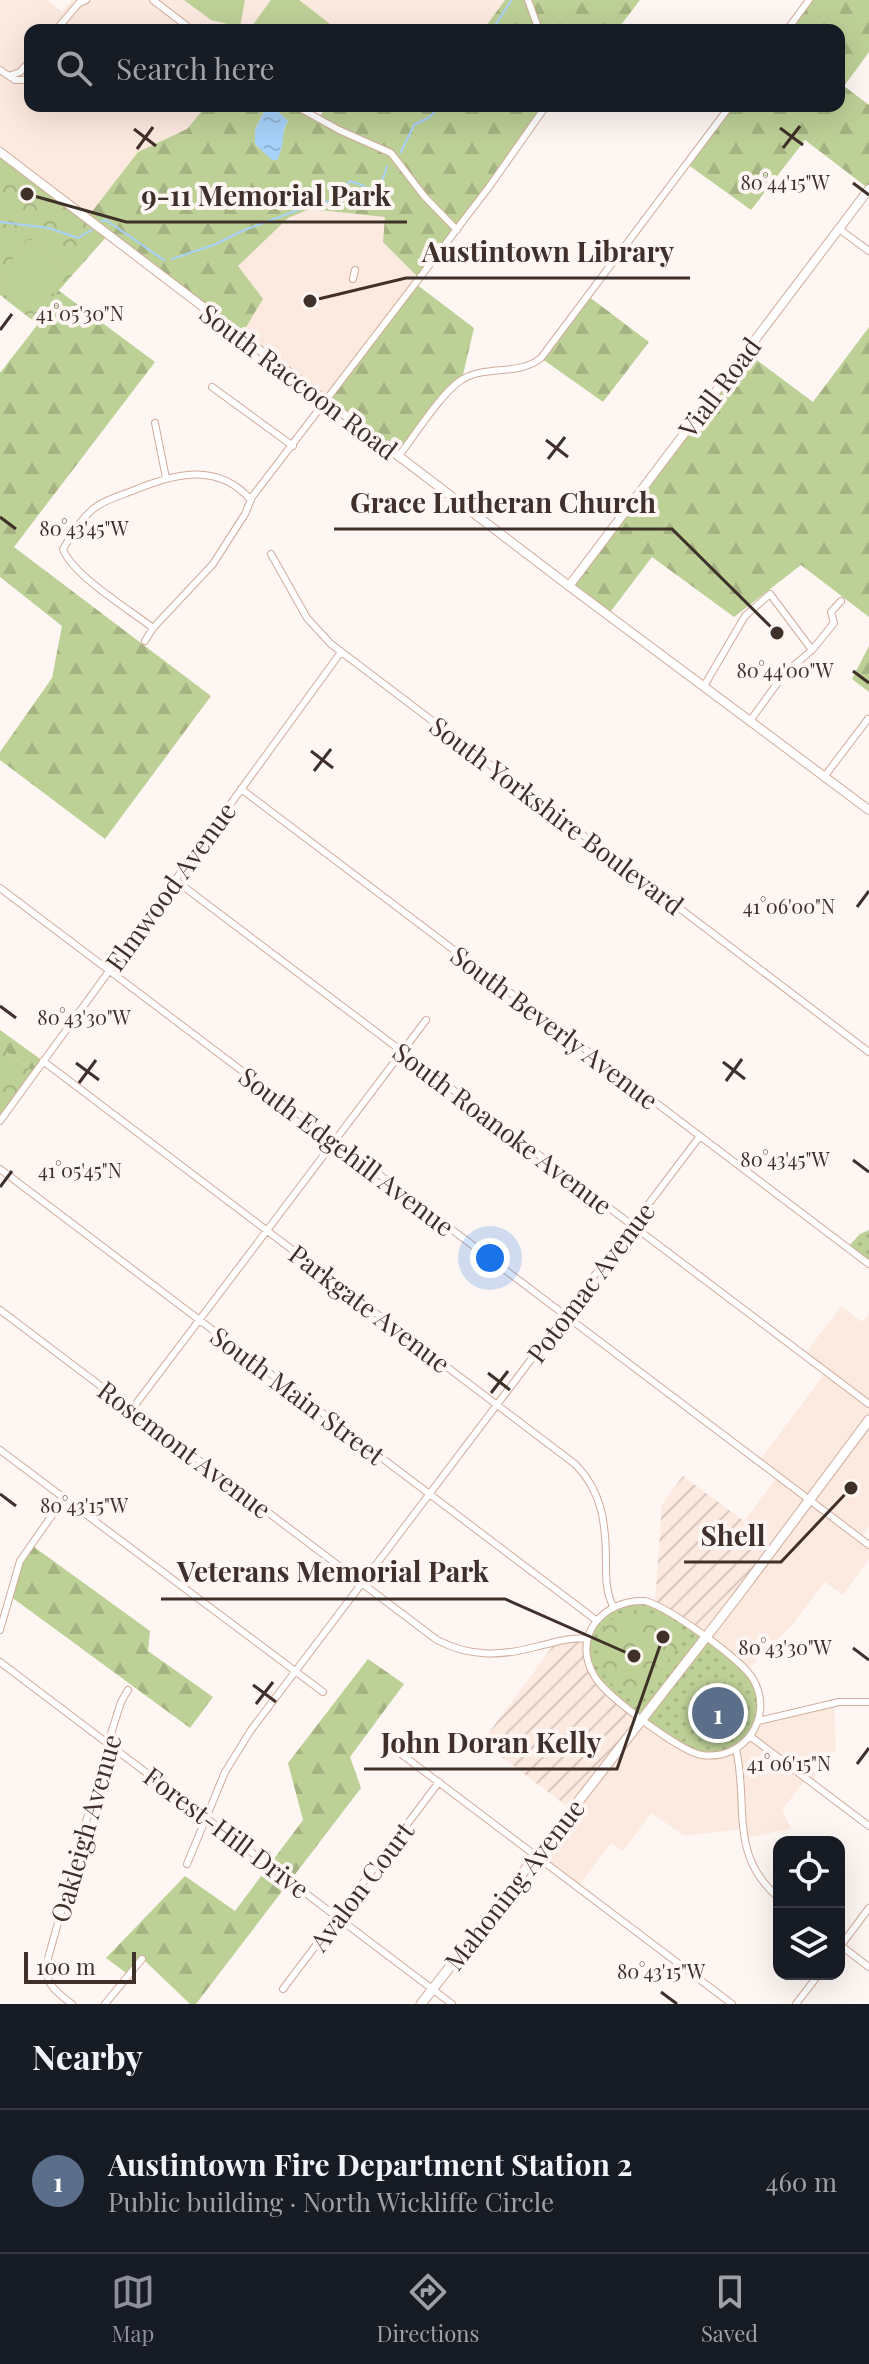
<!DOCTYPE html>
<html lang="en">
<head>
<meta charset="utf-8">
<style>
  body { margin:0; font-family:"Playfair Display",serif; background:#242831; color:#f1f3f6 }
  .controls { position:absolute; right:24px; bottom:24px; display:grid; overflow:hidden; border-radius:16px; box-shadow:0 8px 32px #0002 }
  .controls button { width:72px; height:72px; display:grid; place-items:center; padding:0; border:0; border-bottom:2px solid #363941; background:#171b24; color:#f1f3f6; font:40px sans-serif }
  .scale { position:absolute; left:24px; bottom:20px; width:112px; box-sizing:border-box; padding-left:8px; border:4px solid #3f3029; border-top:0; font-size:22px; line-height:28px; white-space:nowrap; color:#3f3029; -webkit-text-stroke:6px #fef6f3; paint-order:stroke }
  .you { position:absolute; left:490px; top:1258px; width:28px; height:28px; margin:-20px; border:6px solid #fff; border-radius:50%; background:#1a73e8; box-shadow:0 0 0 12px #1a73e833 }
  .badge { display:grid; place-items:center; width:52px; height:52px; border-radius:50%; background:#8c9099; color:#fff; font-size:26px; font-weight:700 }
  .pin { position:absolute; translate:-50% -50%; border:4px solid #fff; box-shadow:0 2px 8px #0006 }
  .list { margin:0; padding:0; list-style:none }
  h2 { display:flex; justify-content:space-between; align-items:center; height:104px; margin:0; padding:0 32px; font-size:34px }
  h2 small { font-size:26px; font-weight:400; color:#9ea1a6 }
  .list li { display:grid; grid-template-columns:52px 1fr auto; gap:24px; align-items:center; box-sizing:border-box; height:144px; padding:0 32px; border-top:2px solid #363941 }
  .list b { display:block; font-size:30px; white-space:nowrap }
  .list p { margin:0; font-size:26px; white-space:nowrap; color:#9ea1a6 }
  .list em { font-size:26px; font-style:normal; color:#9ea1a6 }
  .icon { flex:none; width:44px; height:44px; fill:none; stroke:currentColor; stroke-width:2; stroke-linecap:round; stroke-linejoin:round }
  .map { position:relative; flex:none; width:869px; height:2004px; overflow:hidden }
  .search { position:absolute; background:#171b24; box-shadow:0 8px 32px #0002; left:24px; right:24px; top:24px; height:88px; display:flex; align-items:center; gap:20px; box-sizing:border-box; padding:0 28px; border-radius:16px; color:#9ea1a6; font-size:30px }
  .sheet { height:248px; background:#171b24 }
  nav { display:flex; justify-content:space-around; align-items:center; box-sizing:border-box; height:112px; border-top:2px solid #363941; background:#171b24; font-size:22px; color:#9ea1a6 }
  nav a { display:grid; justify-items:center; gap:4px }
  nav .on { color:#8c9099 }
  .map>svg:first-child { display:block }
  .built { fill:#fce9e0 }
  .industrial { fill:url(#industrial-furrows) }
  .grass { fill:url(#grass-dots) }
  .forest { fill:url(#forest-firs) }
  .park { fill:url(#park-crowns) }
  .pitch { fill:#bdd096 }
  .water { fill:url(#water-ripples) }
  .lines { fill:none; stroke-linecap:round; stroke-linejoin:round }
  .stream { stroke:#a7d2fa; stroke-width:2 }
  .street-casing { stroke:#d0ac9b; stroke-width:8 }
  .secondary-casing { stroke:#d0ac9b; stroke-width:10 }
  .primary-casing { stroke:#d0ac9b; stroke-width:11 }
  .street { stroke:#fff; stroke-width:6 }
  .secondary { stroke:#fff; stroke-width:8 }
  .primary { stroke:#fff; stroke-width:9 }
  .ticks { fill:none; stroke:#3f3029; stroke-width:3 }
  .labels { text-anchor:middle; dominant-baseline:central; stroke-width:8; stroke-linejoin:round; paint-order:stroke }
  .street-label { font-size:26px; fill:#3f3029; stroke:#fef6f3 }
  .ticks-label { font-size:20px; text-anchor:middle; fill:#3f3029; stroke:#fef6f3; stroke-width:8; stroke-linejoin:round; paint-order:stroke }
  .leader { fill:none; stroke:#3f3029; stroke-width:3 }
  .callout-dot { fill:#3f3029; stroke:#fef6f3; stroke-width:3 }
  .callout-label { font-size:28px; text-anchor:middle; font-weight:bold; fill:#3f3029; stroke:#fef6f3; stroke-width:8; stroke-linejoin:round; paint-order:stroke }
</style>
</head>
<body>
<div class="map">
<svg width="869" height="2004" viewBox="0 0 869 2004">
  <defs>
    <pattern id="industrial-furrows" width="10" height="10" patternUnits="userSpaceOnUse" patternTransform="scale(2)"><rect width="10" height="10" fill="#fce9e0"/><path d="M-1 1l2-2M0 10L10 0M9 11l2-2" fill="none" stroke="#d9c8c0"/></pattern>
    <pattern id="grass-dots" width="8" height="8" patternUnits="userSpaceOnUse" patternTransform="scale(2)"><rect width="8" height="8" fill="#bdd096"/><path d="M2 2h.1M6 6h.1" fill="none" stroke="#a4b381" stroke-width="1.8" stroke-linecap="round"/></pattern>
    <pattern id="forest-firs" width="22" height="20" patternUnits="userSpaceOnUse" patternTransform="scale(2)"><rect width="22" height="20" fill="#bdd096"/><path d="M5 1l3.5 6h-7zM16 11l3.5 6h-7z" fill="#a4b381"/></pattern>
    <pattern id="park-crowns" width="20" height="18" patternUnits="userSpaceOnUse" patternTransform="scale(2)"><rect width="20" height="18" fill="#bdd096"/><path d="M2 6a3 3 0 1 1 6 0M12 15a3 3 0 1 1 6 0" fill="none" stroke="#a4b381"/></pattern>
    <pattern id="water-ripples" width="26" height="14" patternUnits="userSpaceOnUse" patternTransform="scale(2)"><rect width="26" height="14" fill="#a7d2fa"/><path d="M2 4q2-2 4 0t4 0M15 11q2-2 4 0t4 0" fill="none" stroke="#91b5d6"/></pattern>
  </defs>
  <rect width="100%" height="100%" fill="#fef6f3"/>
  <!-- built -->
  <path class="built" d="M0,0H47L62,12L72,0H505L483,30H433L418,26L407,30H30V106H206L187,129L138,152L87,218L0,152Z
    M310,209L385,217L420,279L326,402L240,337L238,266L288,218Z
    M841,1306L862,1322L869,1313V1526L860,1538L869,1545V1559L843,1595L825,1582L792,1625L746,1671L705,1638L776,1545L744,1521L778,1476L759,1461L826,1372L804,1355Z
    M834,1703L836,1749L811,1782L806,1779L782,1810L791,1829L743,1838L741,1829L684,1836L652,1813L623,1851L611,1843L578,1887L536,1855L642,1719L758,1721Z"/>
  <!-- industrial -->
  <path class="industrial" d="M683,1476L776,1545L705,1638L655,1603L662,1504Z
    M588,1639L642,1719L572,1810L482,1742L556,1642Z"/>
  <!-- grass -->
  <path class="grass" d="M869,1230V1264L847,1248L860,1234Z
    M627,1602L655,1603L743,1667L758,1691V1721L745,1742L713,1756L679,1747L596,1680L587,1648L596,1620Z"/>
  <!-- forest -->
  <path class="forest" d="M505,0H640L617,30H483Z
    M809,0H869V52L844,86L869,105V189L805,140L751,210L687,164L730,106H839V30H787Z
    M206,106H267L255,130V144L272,159L277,160C280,149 283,128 288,121L272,106H296L317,119L328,106H546L420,279L383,242L385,217L310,209L288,218L238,266L263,299L240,337L87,218L138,152L187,129Z
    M416,284L474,328L462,379L455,384L398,457L326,402Z
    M58,290L155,362L14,547L211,696L105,839L0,760V752L52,678L62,626L0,577V373L38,324L27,316L43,308Z
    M588,296L649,342L603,402L541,358Z
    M869,327V617L801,565L734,617L652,557L608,615L569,586L746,352L813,402Z
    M869,646V692L852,679Z
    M0,1030L43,1061L35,1073L0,1047Z
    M30,1544L150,1631L148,1651L213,1697L190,1728L10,1596L20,1561Z
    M368,1659L404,1684L350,1757L361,1788L196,2004H190L143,1959L129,1975L106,1958L185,1876L235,1911L303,1820L288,1763Z"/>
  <!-- park -->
  <path class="park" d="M0,152L108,235L43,308L27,316L0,295Z
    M0,1047L35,1073L0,1121Z
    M637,1609L661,1616L687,1636L636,1701C627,1695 617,1689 610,1682C594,1666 592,1632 613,1619C620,1614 629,1612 637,1609Z"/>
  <!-- pitch -->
  <path class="pitch" d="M184,0H245L240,27L211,20Z
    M271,0H299L338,30H249Z
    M27,240H35L69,273C55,290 46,306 24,308L3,293L0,275Z"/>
  <!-- water -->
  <path class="water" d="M267,106L273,107L288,121C280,132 286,145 277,160H272L255,144V130Z"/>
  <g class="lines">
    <!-- stream -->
    <path class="stream" d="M492,30L511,1
      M401,152L414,125L430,117L440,106
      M101,221L106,220L164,260
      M0,222L49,228L78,238L93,229
      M172,259L216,244L242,231L306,207L336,199L350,181L362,185L373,194L379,191L387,166"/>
    <!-- street casing -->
    <g class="street-casing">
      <path id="street" d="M153,0L192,30
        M528,0L539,30
        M56,30L79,3L86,0
        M787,30L809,0
        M0,70L15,80H30
        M9,76L20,72L30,61
        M296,106L339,130L391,153L424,196L457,230
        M839,229L869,251
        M353,279L355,270
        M212,387L293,446
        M155,423L166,478
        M398,457C413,438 443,390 463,379C487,365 519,376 541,358L730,106
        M251,500C217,461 173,474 132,491C119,496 104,500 93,509C80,520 72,535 63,549C72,575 130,610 153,628L213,564L245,514L252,497L489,187L546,106
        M271,554L307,618L331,644L869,1052
        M145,641L153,628
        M812,650L834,623L831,612L841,601
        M704,686L745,616L770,594L812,650L784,674L750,721
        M824,777L868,719
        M241,789L869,1264
        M175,880L869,1404
        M0,888L869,1545
        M43,1061L575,1464C603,1492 606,1526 606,1563C606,1579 606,1592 613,1606
        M0,1121L341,652
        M0,1169L596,1620
        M0,1310L437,1640C472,1658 502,1656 539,1646C556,1642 570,1637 588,1639
        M132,1409L426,1020
        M0,1450L323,1692
        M645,1601C668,1607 741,1659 753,1679C775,1717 744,1761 702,1755C681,1752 606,1696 595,1677C570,1637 603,1599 645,1601Z
        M0,1630L20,1561L64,1498
        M0,1662L452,2004
        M758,1721L839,1702H869
        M751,1737L869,1826
        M384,1741L732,2004
        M736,1749C749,1805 728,1855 779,1898
        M187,1864L225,1772L251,1730L700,1136
        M840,1945L869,1967
        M839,1948L869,1908
        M283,1989L439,1782
        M72,2004C56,1992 44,1984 47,1962L108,1743L121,1702L128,1690
        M105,2004L142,1959
        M796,2004L819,1974"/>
    </g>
    <!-- secondary casing -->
    <g class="secondary-casing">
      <path id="secondary" d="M0,152L569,586L869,810
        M569,586L869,189"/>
    </g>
    <!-- primary casing -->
    <g class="primary-casing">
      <path id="primary" d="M421,2004L737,1597L869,1420"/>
    </g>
    <!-- street -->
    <use href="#street" class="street"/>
    <!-- secondary -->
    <use href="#secondary" class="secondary"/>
    <!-- primary -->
    <use href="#primary" class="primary"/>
  </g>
  <!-- ticks -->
  <path class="ticks" d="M780,128L803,145M134,129L156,146M783,148L800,126M137,149L153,127M853,183L869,195M0,330L12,314M546,440L568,457M548,459L565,437M0,517L16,529M853,671L869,683M311,751L333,768M314,771L331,749M857,907L869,891M0,1006L16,1018M723,1062L745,1079M76,1063L99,1080M726,1081L742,1059M79,1083L96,1060M853,1160L869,1172M0,1187L12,1171M488,1373L510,1390M491,1393L508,1371M0,1494L16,1506M853,1648L869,1660M253,1685L276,1702M256,1704L273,1682M857,1764L869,1748M661,1992L677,2004"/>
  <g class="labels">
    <!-- street labels -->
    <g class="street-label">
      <text transform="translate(299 381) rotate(37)">South Raccoon Road</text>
      <text transform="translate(719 387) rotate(-53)">Viall Road</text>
      <text transform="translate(557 815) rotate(37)">South Yorkshire Boulevard</text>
      <text transform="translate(170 886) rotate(-54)">Elmwood Avenue</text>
      <text transform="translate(555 1027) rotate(37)">South Beverly Avenue</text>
      <text transform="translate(503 1128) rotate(37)">South Roanoke Avenue</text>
      <text transform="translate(347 1151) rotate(37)">South Edgehill Avenue</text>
      <text transform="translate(590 1282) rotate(-53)">Potomac Avenue</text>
      <text transform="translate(370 1308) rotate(37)">Parkgate Avenue</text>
      <text transform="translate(298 1395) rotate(37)">South Main Street</text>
      <text transform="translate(185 1449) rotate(37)">Rosemont Avenue</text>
      <text transform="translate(85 1828) rotate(-74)">Oakleigh Avenue</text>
      <text transform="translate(227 1832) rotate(37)">Forest-Hill Drive</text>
      <text transform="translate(514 1884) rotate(-52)">Mahoning Avenue</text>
      <text transform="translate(361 1886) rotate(-53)">Avalon Court</text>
    </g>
  </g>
  <g class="ticks-label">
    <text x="785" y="190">80°44'15"W</text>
    <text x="80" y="321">41°05'30"N</text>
    <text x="84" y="536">80°43'45"W</text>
    <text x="785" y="678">80°44'00"W</text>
    <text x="789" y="914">41°06'00"N</text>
    <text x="84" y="1025">80°43'30"W</text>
    <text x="785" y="1167">80°43'45"W</text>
    <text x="80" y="1178">41°05'45"N</text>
    <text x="84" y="1513">80°43'15"W</text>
    <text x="785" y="1655">80°43'30"W</text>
    <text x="789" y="1771">41°06'15"N</text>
    <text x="661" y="1979">80°43'15"W</text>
  </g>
  <!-- callouts -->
  <path class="leader" d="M27 194L126 222H407M310 301L406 278H690M777 633L672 529H334M851 1488L781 1562H684M634 1656L505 1599H161M663 1637L617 1769H364"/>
  <g class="callout-dot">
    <circle cx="27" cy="194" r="8"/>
    <circle cx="310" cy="301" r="8"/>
    <circle cx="777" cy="633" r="8"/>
    <circle cx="851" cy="1488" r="8"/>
    <circle cx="634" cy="1656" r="8"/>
    <circle cx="663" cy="1637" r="8"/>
  </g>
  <g class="callout-label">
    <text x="266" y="206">9-11 Memorial Park</text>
    <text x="548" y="262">Austintown Library</text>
    <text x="503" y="513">Grace Lutheran Church</text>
    <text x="733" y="1546">Shell</text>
    <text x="333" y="1582">Veterans Memorial Park</text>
    <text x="491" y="1753">John Doran Kelly</text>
  </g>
</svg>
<div class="controls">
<button><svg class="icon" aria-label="locate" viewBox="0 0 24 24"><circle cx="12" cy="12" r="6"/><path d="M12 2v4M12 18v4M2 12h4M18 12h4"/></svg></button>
<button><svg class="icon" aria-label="layers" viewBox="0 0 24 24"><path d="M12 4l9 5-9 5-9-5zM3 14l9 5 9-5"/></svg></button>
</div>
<div class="scale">100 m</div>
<div class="you"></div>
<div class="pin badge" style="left:718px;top:1713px;background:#5c6f8a">1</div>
<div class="search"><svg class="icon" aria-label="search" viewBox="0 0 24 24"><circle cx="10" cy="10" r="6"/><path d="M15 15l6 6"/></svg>Search here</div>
</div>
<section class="sheet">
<h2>Nearby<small></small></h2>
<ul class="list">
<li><span class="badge" style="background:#5c6f8a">1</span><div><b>Austintown Fire Department Station 2</b><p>Public building · North Wickliffe Circle</p></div><em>460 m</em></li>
</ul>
</section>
<nav>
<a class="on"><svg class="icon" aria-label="map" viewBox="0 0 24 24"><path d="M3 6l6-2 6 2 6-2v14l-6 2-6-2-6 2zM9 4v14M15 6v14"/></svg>Map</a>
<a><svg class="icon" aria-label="directions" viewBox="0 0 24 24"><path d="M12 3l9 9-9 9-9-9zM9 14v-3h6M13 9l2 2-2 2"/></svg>Directions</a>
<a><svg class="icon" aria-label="saved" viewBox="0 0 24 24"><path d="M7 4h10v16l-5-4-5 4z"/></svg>Saved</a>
</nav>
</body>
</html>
